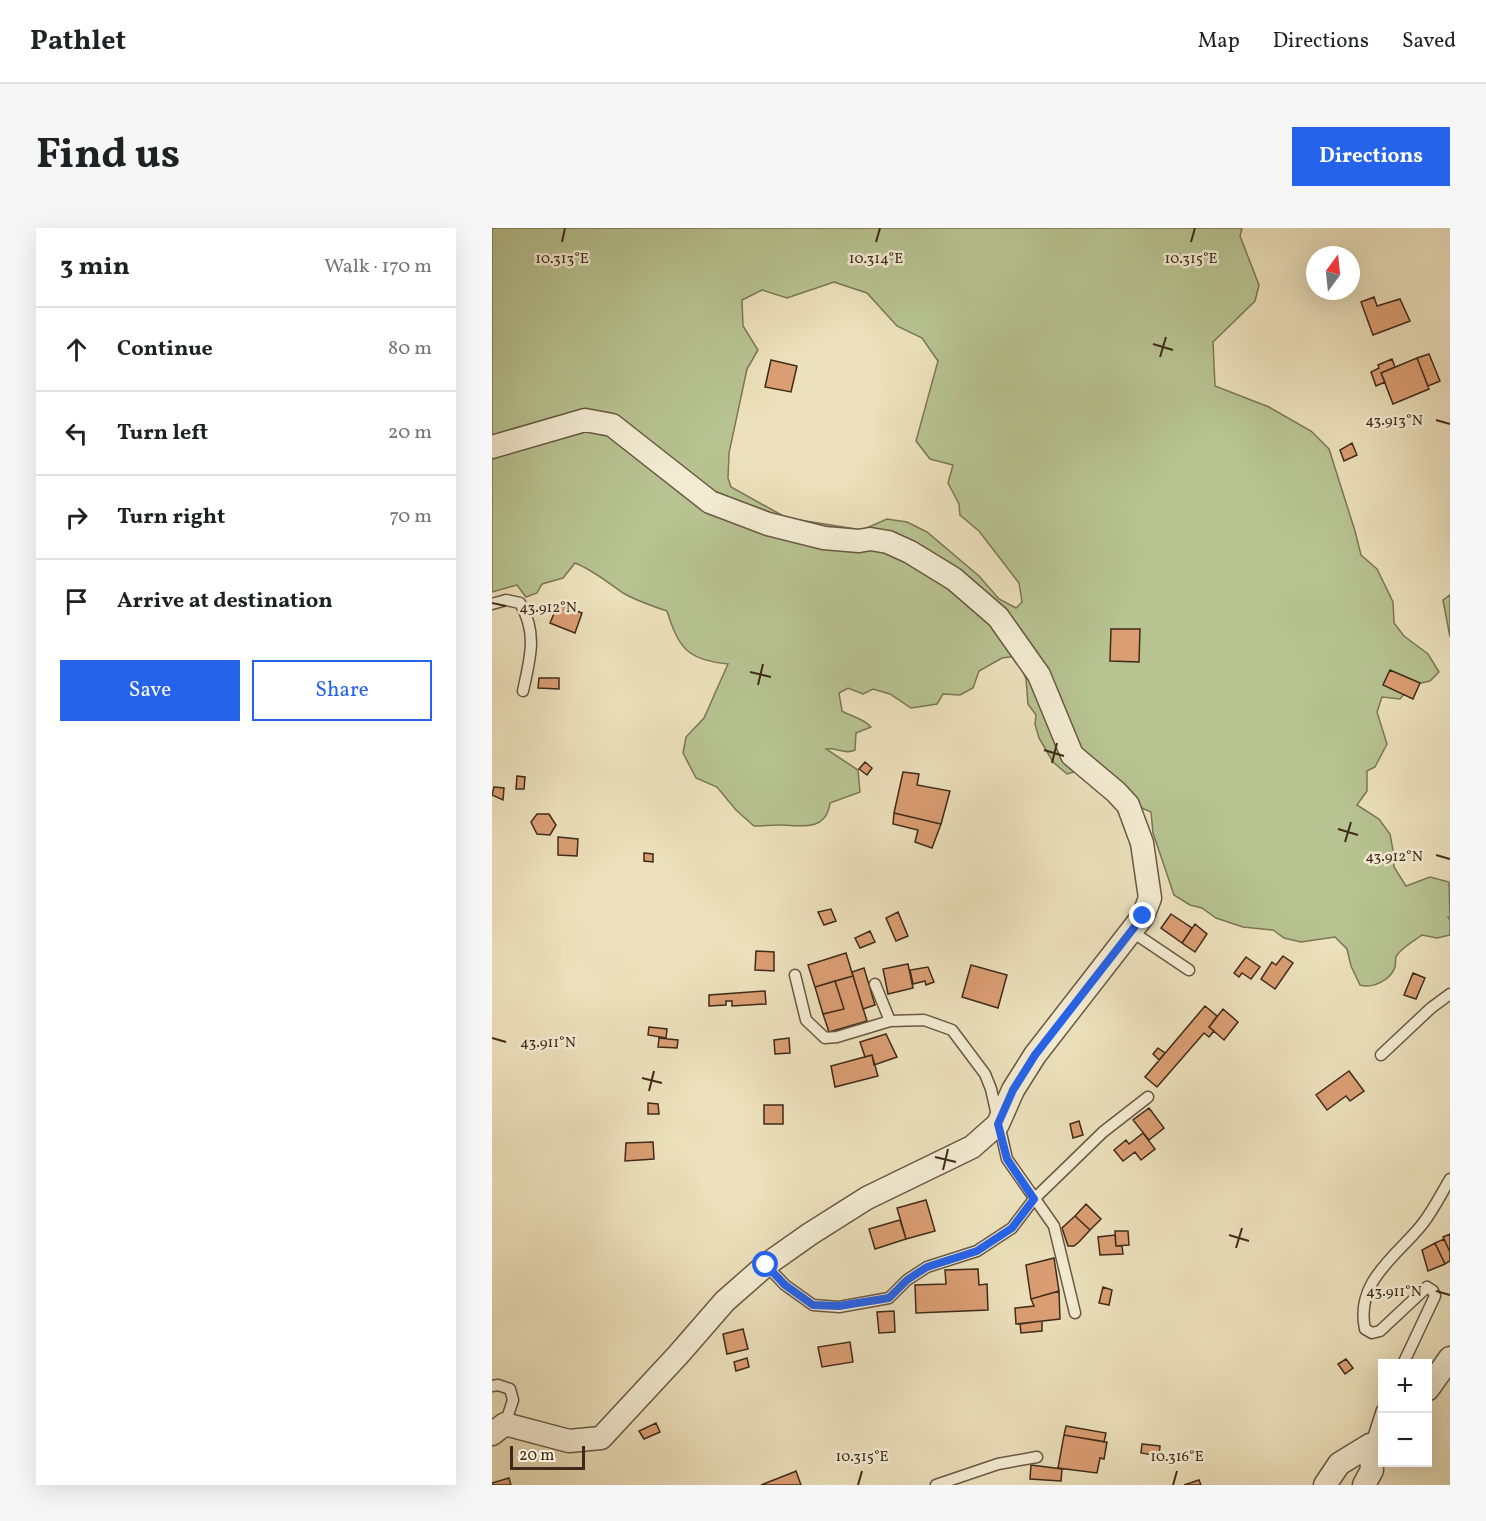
<!DOCTYPE html>
<html lang="en">
<head>
<meta charset="utf-8">
<style>
  body { margin:0; font-family:Vollkorn,serif; background:#f6f6f6; color:#202124 }
  .controls { position:absolute; right:18px; bottom:18px; display:grid; overflow:hidden; border-radius:0px; box-shadow:0 6px 24px #0002 }
  .controls button { width:54px; height:54px; display:grid; place-items:center; padding:0; border:0; border-bottom:2px solid #e0e0e0; background:#fff; color:#202124; font:30px sans-serif }
  .compass { position:absolute; left:814px; top:18px; width:54px; height:54px; border-radius:50%; background:#fff; box-shadow:0 6px 24px #0002; rotate:15deg }
  .scale { position:absolute; left:18px; bottom:15px; width:75px; box-sizing:border-box; padding-left:6px; border:3px solid #3f2a19; border-top:0; font-size:16px; line-height:21px; white-space:nowrap; color:#3f2a19; -webkit-text-stroke:4px #f3ecd3; paint-order:stroke }
  .stop { position:absolute; width:18px; height:18px; margin:-14px; border:4px solid #2563eb; border-radius:50%; background:#fff }
  .stop.end { background:#2563eb; border-color:#fff; box-shadow:0 2px 6px #0008 }
  .list { margin:0; padding:0; list-style:none }
  h2 { display:flex; justify-content:space-between; align-items:center; height:78px; margin:0; padding:0 24px; font-size:26px }
  h2 small { font-size:20px; font-weight:400; color:#757577 }
  .list li { display:grid; grid-template-columns:39px 1fr auto; gap:18px; align-items:center; box-sizing:border-box; height:84px; padding:0 24px; border-top:2px solid #e0e0e0 }
  .list b { display:block; font-size:22px; white-space:nowrap }
  .list em { font-size:20px; font-style:normal; color:#757577 }
  .actions { display:flex; gap:12px; padding:18px 24px }
  .actions a { flex:1; padding:14px 0; border:2px solid #2563eb; border-radius:0px; text-align:center; font-size:21px; color:#2563eb }
  .actions .main { background:#2563eb; color:#fff }
  .icon { flex:none; width:33px; height:33px; fill:none; stroke:currentColor; stroke-width:2; stroke-linecap:round; stroke-linejoin:round }
  .map { position:relative; flex:none; width:958px; height:1257px; overflow:hidden; border-radius:0px }
  header { display:flex; align-items:center; gap:36px; box-sizing:border-box; height:84px; padding:0 30px; background:#fff; border-bottom:2px solid #e0e0e0 }
  header strong { font-size:28px }
  nav { display:flex; gap:33px; margin-inline-start:auto; font-size:21px }
  .intro { display:flex; align-items:center; justify-content:space-between; box-sizing:border-box; height:144px; padding:0 36px }
  h1 { margin:0; font-size:42px }
  .button { padding:15px 27px; border-radius:0px; background:#2563eb; color:#fff; font-size:21px; font-weight:700 }
  main { display:flex; gap:36px; padding:0 36px }
  aside { flex:1; background:#fff; border-radius:0px; box-shadow:0 6px 24px #0002 }
  .map>svg:first-child { display:block }
  .green { fill:#b7c391; stroke:#7b7655; stroke-width:1.5; fill-rule:evenodd }
  .building { fill:#db9e73; stroke:#3f2a19; stroke-width:1.5 }
  .lines { fill:none; stroke-linecap:round; stroke-linejoin:round }
  .service-casing { stroke:#6a5842; stroke-width:13 }
  .minor-casing { stroke:#6a5842; stroke-width:25 }
  .service { stroke:#f3ecd3; stroke-width:10 }
  .minor { stroke:#f3ecd3; stroke-width:22 }
  .route { stroke:#2563eb; stroke-width:8 }
  .ticks { fill:none; stroke:#3f2a19; stroke-width:2 }
  .ticks-label { font-size:15px; text-anchor:middle; fill:#3f2a19; stroke:#f3ecd3; stroke-width:5; stroke-linejoin:round; paint-order:stroke }
</style>
</head>
<body>
<header>
<strong>Pathlet</strong>
<nav><a>Map</a><a>Directions</a><a>Saved</a></nav>
</header>
<div class="intro"><h1>Find us</h1><a class="button">Directions</a></div>
<main>
<aside>
<h2>3 min<small>Walk · 170 m</small></h2>
<ul class="list">
<li><svg class="icon" aria-label="ahead" viewBox="0 0 24 24"><path d="M12 20V5M6 11l6-6 6 6"/></svg><div><b>Continue</b></div><em>80 m</em></li>
<li><svg class="icon" aria-label="left" viewBox="0 0 24 24"><path d="M17 20v-9H6M10 6l-5 5 5 5"/></svg><div><b>Turn left</b></div><em>20 m</em></li>
<li><svg class="icon" aria-label="right" viewBox="0 0 24 24"><path d="M7 20v-9h11M14 6l5 5-5 5"/></svg><div><b>Turn right</b></div><em>70 m</em></li>
<li><svg class="icon" aria-label="arrive" viewBox="0 0 24 24"><path d="M6 21V4h12l-3 4 3 4H6"/></svg><div><b>Arrive at destination</b></div></li>
</ul>
<div class="actions"><a class="main">Save</a><a>Share</a></div>
</aside>
<div class="map">
<svg width="958" height="1257" viewBox="0 0 958 1257">
  <rect width="100%" height="100%" fill="#ece1bc"/>
  <filter id="stains"><feTurbulence type="fractalNoise" baseFrequency=".00333" numOctaves="4"/><feColorMatrix values="0 0 0 0 .2 0 0 0 0 .09 0 0 0 0 .02 0 0 0 .5 -.17"/></filter>
  <radialGradient id="worn" r=".72"><stop offset=".6" stop-color="#630" stop-opacity="0"/><stop offset="1" stop-color="#630" stop-opacity=".3"/></radialGradient>
  <!-- green -->
  <path class="green" d="M0,0H750L748,8L767,57L763,73L721,114L723,158L777,179L819,203L837,221L863,303L869,327L885,341L901,374L902,395L912,408L936,426L947,444L938,453L920,457L908,471L890,469L885,484L895,516L883,539L875,543V563L865,577L887,591L898,606L901,622L902,639L914,658L938,649L957,654L958,689H956L958,692V707L945,710L930,707C922,713 908,720 904,729C903,732 904,737 903,739C899,752 880,761 868,757L859,738L855,721L843,709L809,714L792,710L781,702L751,699L724,690L710,680L698,677L682,667L661,605L659,584L641,576L584,524L552,444L465,347L220,269L122,192L0,213ZM342,54L375,65L405,98L430,110L446,133L424,213L438,231L461,237L456,255L467,276L468,287L487,303L527,355L530,374L524,380L507,371L487,348L435,304L415,294L395,291L370,302L295,290L239,259L236,250L237,225L255,141L266,122L251,98L250,72L270,62L295,70Z
    M93,198L117,203L176,248L367,318L416,329L501,393L542,450L589,542L575,546L561,534L547,510L543,496L544,487L536,476L534,451L525,428L510,430L487,443L481,460L468,467L451,466L445,476L419,480L398,466L381,461L371,466L356,460L347,465L350,483C360,489 371,490 379,499L364,505L363,522C354,527 344,519 334,521L366,542L368,564L338,575C334,605 307,597 287,597C279,597 270,598 262,598L244,582L225,559L204,550L191,525L194,509L212,490L236,436C196,432 187,421 175,383C160,378 145,373 131,365C115,354 101,342 83,335L71,350L50,356L45,365L34,369L25,357L0,364V225Z
    M958,367V409L951,372Z"/>
  <!-- building -->
  <path class="building" d="M882,69L885,78L908,71L918,93L881,107L869,74Z
    M937,126L948,153L936,158L925,130Z
    M925,130L937,161L901,176L889,145Z
    M900,131L903,139L889,145L893,154L884,158L879,144L887,140L886,137Z
    M279,132L305,138L299,164L273,159Z
    M860,215L865,227L852,233L848,222Z
    M66,376L90,385L83,405L58,395Z
    M619,401H648L647,434L618,433Z
    M898,442L928,455L921,471L891,457Z
    M47,450H67V461L46,460Z
    M373,534L380,540L375,547L367,541Z
    M411,544L427,546L425,557L458,563L449,596L402,585Z
    M25,548L33,549L32,561H24Z
    M2,559L12,560L11,572L0,567Z
    M402,585L449,596L440,620L423,614L426,602L401,596Z
    M45,586H57L64,597L58,607L45,606L39,594Z
    M66,609L86,611L85,628L66,627Z
    M152,625L161,626V634L152,633Z
    M339,681L344,693L332,697L326,684Z
    M406,684L416,708L404,713L394,690Z
    M679,686L700,700L690,715L669,700Z
    M703,696L715,706L703,724L690,715Z
    M378,703L383,714L368,720L363,710Z
    M264,723L282,724V743L263,742Z
    M354,725L361,748L323,759L316,737Z
    M791,728L801,735L783,761L769,751L780,734L784,737Z
    M754,729L768,739L759,751L750,745L747,749L742,745Z
    M416,736L421,760L396,766L391,741Z
    M479,737L515,747L506,780L470,769Z
    M436,739L442,754L434,757L433,753L421,756L418,742Z
    M372,740L383,777L371,781L360,744Z
    M921,745L933,750L924,771L912,767Z
    M361,748L375,793L337,804L331,786L352,781L343,753Z
    M343,753L352,781L331,786L323,759Z
    M273,763L274,776L240,778V773H234V777L217,778V767Z
    M713,778L725,788L717,799L722,803L717,809L712,805L665,859L653,849Z
    M731,781L746,794L732,812L717,799Z
    M157,799L175,801L174,810L156,807Z
    M394,806L405,829L382,837L380,827L373,829L368,814Z
    M167,810L186,812L185,820L166,819Z
    M297,810L298,825L283,826L282,812Z
    M666,820L673,825L667,832L661,826Z
    M380,827L386,848L343,859L339,838Z
    M857,843L872,863L858,873L854,868L835,882L824,867Z
    M156,875L166,876L167,886H156Z
    M272,877H291V896H272Z
    M657,880L672,900L657,912L641,892Z
    M587,893L591,907L581,910L578,896Z
    M651,905L663,921L649,932L643,924L631,933L622,922L634,912L637,916Z
    M161,914L162,931L133,933L134,915Z
    M434,972L443,1003L414,1011L405,980Z
    M594,976L609,991L598,1002L583,988Z
    M583,988L598,1002L587,1014L582,1018H576L570,1000Z
    M408,992L414,1011L383,1021L377,1001Z
    M623,1003H636L637,1017L624,1018Z
    M958,1006V1024L951,1009Z
    M623,1007L624,1018H630L631,1026L608,1027L606,1009Z
    M952,1011L958,1024V1033L953,1036L943,1015Z
    M943,1015L953,1036L936,1043L930,1022Z
    M562,1030L567,1063L539,1071L534,1037Z
    M486,1041L487,1057L495,1056L496,1082L424,1085L423,1057L454,1056L453,1042Z
    M611,1059L620,1062L617,1077L607,1075Z
    M567,1063L568,1091L524,1096L523,1080L542,1078L539,1071Z
    M402,1083L403,1104L387,1105L385,1084Z
    M550,1093V1103L529,1105L528,1096Z
    M251,1101L256,1121L235,1126L231,1106Z
    M358,1114L361,1134L330,1139L326,1119Z
    M255,1130L257,1139L244,1143L242,1134Z
    M854,1131L861,1140L853,1146L846,1136Z
    M164,1195L168,1204L152,1211L147,1203Z
    M574,1198L614,1205L612,1214L572,1207Z
    M572,1207L615,1214L612,1231L608,1230L605,1245L566,1240Z
    M650,1216L668,1218L667,1228L649,1225Z
    M539,1237L570,1241L569,1253L538,1251Z
    M304,1243L309,1257H269L302,1244Z
    M17,1250L19,1257H0V1255Z
    M707,1252L709,1257H692Z"/>
  <g class="lines">
    <!-- service casing -->
    <g class="service-casing">
      <path id="service" d="M0,376L14,372L28,375C46,406 38,430 31,463
        M639,703L697,742
        M303,747L314,792L333,810L345,809L398,793L432,792L460,802L493,846L499,861L515,931L562,998L583,1085
        M383,756L398,793
        M889,827L939,780L958,766
        M274,1037L293,1057L321,1077L347,1079L397,1070L415,1052L435,1039L485,1023L520,1000L542,971L574,940L611,904L656,869
        M911,1136L943,1068L941,1063L935,1059L888,1103L880,1105L873,1101C863,1055 902,1030 928,999C940,985 949,966 958,951
        M0,1158L6,1157L18,1161L21,1172L13,1196
        M879,1216L890,1182
        M444,1257L506,1236L545,1229"/>
    </g>
    <!-- minor casing -->
    <g class="minor-casing">
      <path id="minor" d="M0,219L93,192L120,197L218,274L276,296L332,310L367,313L378,311L396,314L418,324L462,351L506,389L547,447L580,527L624,564L636,577L650,615L658,670L651,688L543,827L521,862L506,896L480,919L375,970L318,1006L274,1037L233,1073L186,1127L109,1210L77,1213L13,1196L0,1206
        M936,1161L958,1130
        M833,1257L847,1236L878,1217L890,1214
        M872,1257L880,1242L878,1217"/>
    </g>
    <!-- service -->
    <use href="#service" class="service"/>
    <!-- minor -->
    <use href="#minor" class="minor"/>
  </g>
  <g class="lines">
    <!-- route -->
    <path class="route" d="M274,1037L293,1057L321,1077L347,1078L397,1070L415,1052L435,1039L485,1023L520,1000L542,971L515,931L506,896L521,862L543,827L651,688"/>
  </g>
  <!-- ticks -->
  <path class="ticks" d="M70,14L73,0M384,14L388,0M699,14L703,0M661,116L681,122M668,129L674,109M944,192L958,196M0,375L14,378M258,444L279,449M266,457L271,436M552,522L572,528M560,535L565,515M846,601L866,607M853,614L859,594M944,627L958,631M0,810L14,814M150,850L170,855M157,863L162,843M443,929L464,934M451,942L456,921M737,1007L757,1013M744,1020L750,1000M944,1063L958,1067M366,1257L370,1243M681,1257L685,1243"/>
  <g class="ticks-label">
    <text x="70" y="35">10.313°E</text>
    <text x="384" y="35">10.314°E</text>
    <text x="699" y="35">10.315°E</text>
    <text x="902" y="197">43.913°N</text>
    <text x="56" y="384">43.912°N</text>
    <text x="902" y="633">43.912°N</text>
    <text x="56" y="819">43.911°N</text>
    <text x="902" y="1068">43.911°N</text>
    <text x="370" y="1233">10.315°E</text>
    <text x="685" y="1233">10.316°E</text>
  </g>
  <rect width="100%" height="100%" filter="url(#stains)"/>
  <rect width="100%" height="100%" fill="url(#worn)"/>
</svg>
<div class="controls">
<button>+</button>
<button>−</button>
</div>
<svg class="compass" viewBox="-18 -18 36 36"><path d="M0-13l5 13h-10z" fill="#e53935"/><path d="M0 13l5-13h-10z" fill="#757577"/></svg>
<div class="scale">20 m</div>
<div class="stop" style="left:274px;top:1037px"></div>
<div class="stop end" style="left:651px;top:688px"></div>
</div>
</main>
</body>
</html>
